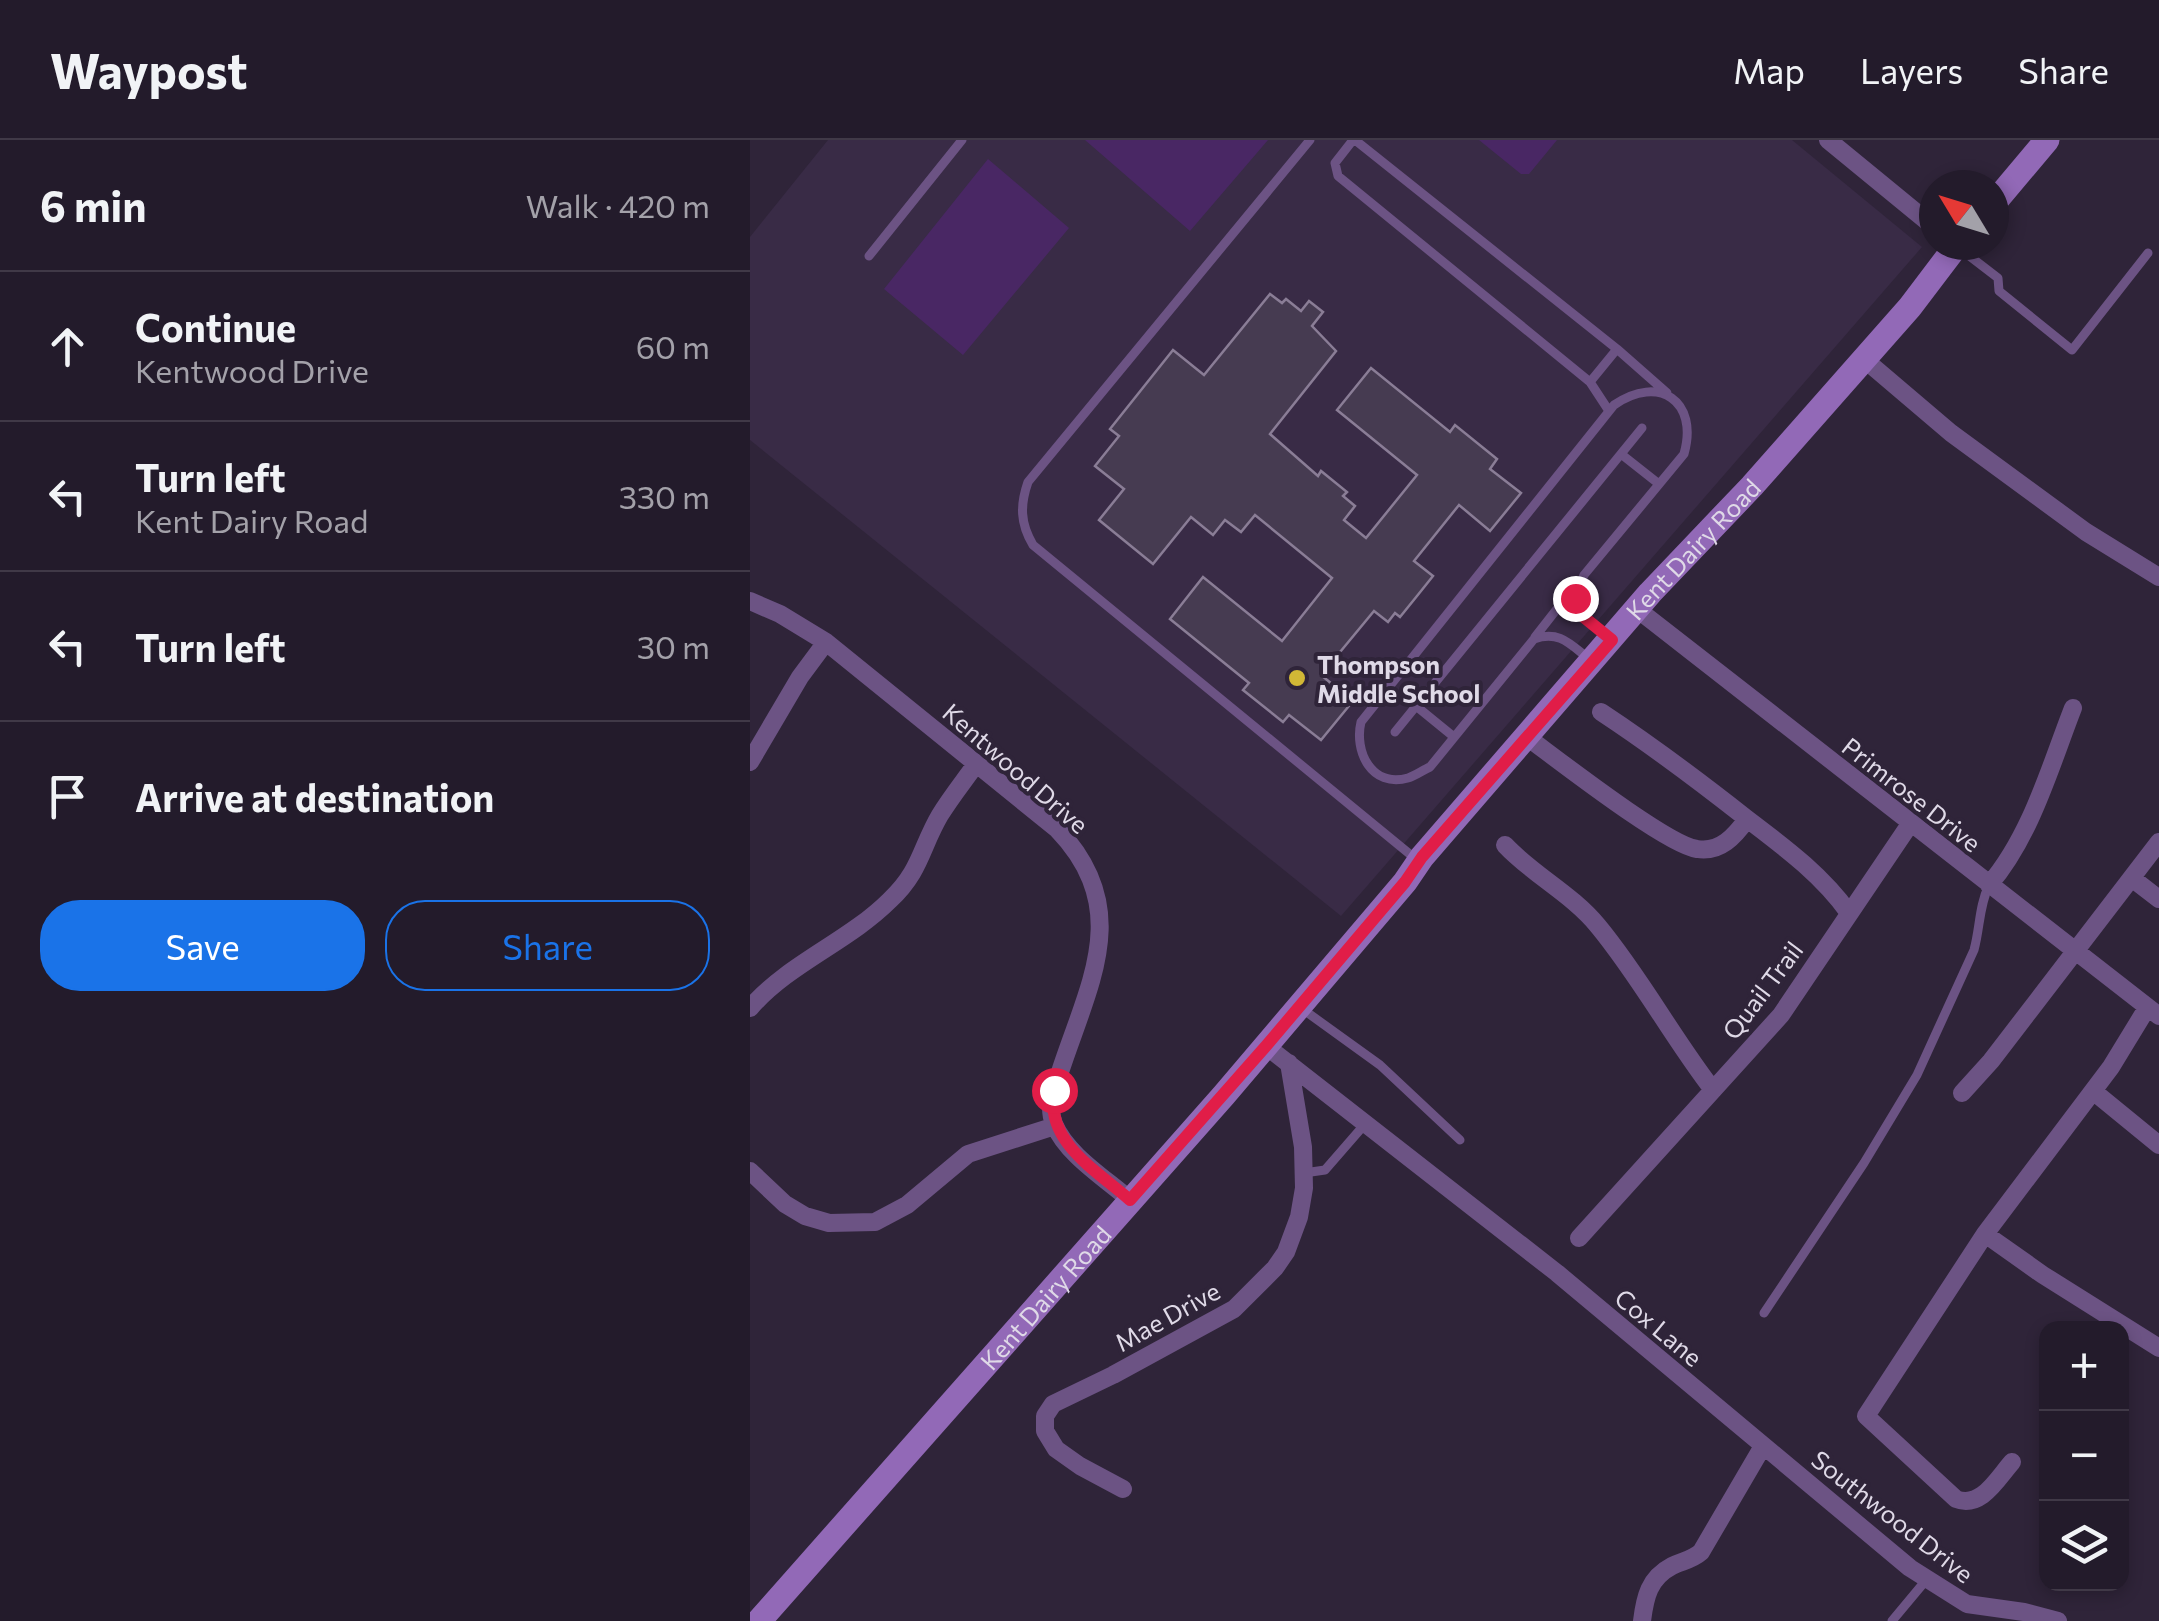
<!DOCTYPE html>
<html lang="en">
<head>
<meta charset="utf-8">
<style>
  body { margin:0; font-family:Commissioner,sans-serif; background:#2f2837; color:#f1f3f6 }
  .controls { position:absolute; right:30px; bottom:30px; display:grid; overflow:hidden; border-radius:20px; box-shadow:0 5px 15px #0003 }
  .controls button { width:90px; height:90px; display:grid; place-items:center; padding:0; border:0; border-bottom:2px solid #403947; background:#231b2b; color:#f1f3f6; font:50px sans-serif }
  .compass { position:absolute; left:1169px; top:30px; width:90px; height:90px; border-radius:50%; background:#231b2b; box-shadow:0 5px 15px #0003; rotate:308deg }
  .stop { position:absolute; width:30px; height:30px; margin:-22px; border:8px solid #e11d48; border-radius:50%; background:#fff }
  .stop.end { background:#e11d48; border-color:#fff; box-shadow:0 2px 10px #0008 }
  .list { margin:0; padding:0; list-style:none }
  h2 { display:flex; justify-content:space-between; align-items:center; height:130px; margin:0; padding:0 40px; font-size:42px }
  h2 small { font-size:32px; font-weight:400; color:#a3a1a9 }
  .list li { display:grid; grid-template-columns:65px 1fr auto; gap:30px; align-items:center; box-sizing:border-box; height:150px; padding:0 40px; border-top:2px solid #403947 }
  .list b { display:block; font-size:38px; white-space:nowrap }
  .list p { margin:0; font-size:32px; white-space:nowrap; color:#a3a1a9 }
  .list em { font-size:32px; font-style:normal; color:#a3a1a9 }
  .actions { display:flex; gap:20px; padding:30px 40px }
  .actions a { flex:1; padding:22px 0; border:2px solid #1a73e8; border-radius:40px; text-align:center; font-size:35px; color:#1a73e8 }
  .actions .main { background:#1a73e8; color:#fff }
  .icon { flex:none; width:55px; height:55px; fill:none; stroke:currentColor; stroke-width:2; stroke-linecap:round; stroke-linejoin:round }
  .map { position:relative; flex:none; width:1409px; height:1481px; overflow:hidden }
  header { display:flex; align-items:center; gap:60px; box-sizing:border-box; height:140px; padding:0 50px; background:#231b2b; border-bottom:2px solid #403947 }
  header strong { font-size:48px }
  nav { display:flex; gap:55px; margin-inline-start:auto; font-size:35px }
  main { display:flex }
  aside { flex:1; background:#231b2b }
  .map>svg:first-child { display:block }
  .built { fill:#392b46 }
  .green { fill:#492764 }
  .building { fill:#463b51; stroke:#8a7d96; stroke-width:2.5 }
  .lines { fill:none; stroke-linecap:round; stroke-linejoin:round }
  .lane { stroke:#6c5384; stroke-width:9 }
  .street { stroke:#6c5384; stroke-width:18 }
  .secondary { stroke:#9269b7; stroke-width:25 }
  .route { stroke:#e11d48; stroke-width:12 }
  .poi-dot { fill:#d1b736; stroke:#2f2439; stroke-width:4 }
  .labels { text-anchor:middle; dominant-baseline:central; stroke-width:8; stroke-linejoin:round; paint-order:stroke }
  .street-label { font-size:25px; fill:#dfd9e7; stroke:#2f2439 }
  .poi-label { font-size:25px; font-weight:bold; fill:#dfd9e7; stroke:#2f2439; text-anchor:start }
</style>
</head>
<body>
<header>
<strong>Waypost</strong>
<nav><a>Map</a><a>Layers</a><a>Share</a></nav>
</header>
<main>
<aside>
<h2>6 min<small>Walk · 420 m</small></h2>
<ul class="list">
<li><svg class="icon" aria-label="ahead" viewBox="0 0 24 24"><path d="M12 20V5M6 11l6-6 6 6"/></svg><div><b>Continue</b><p>Kentwood Drive</p></div><em>60 m</em></li>
<li><svg class="icon" aria-label="left" viewBox="0 0 24 24"><path d="M17 20v-9H6M10 6l-5 5 5 5"/></svg><div><b>Turn left</b><p>Kent Dairy Road</p></div><em>330 m</em></li>
<li><svg class="icon" aria-label="left" viewBox="0 0 24 24"><path d="M17 20v-9H6M10 6l-5 5 5 5"/></svg><div><b>Turn left</b></div><em>30 m</em></li>
<li><svg class="icon" aria-label="arrive" viewBox="0 0 24 24"><path d="M6 21V4h12l-3 4 3 4H6"/></svg><div><b>Arrive at destination</b></div></li>
</ul>
<div class="actions"><a class="main">Save</a><a>Share</a></div>
</aside>
<div class="map">
<svg width="1409" height="1481" viewBox="0 0 1409 1481">
  <rect width="100%" height="100%" fill="#2f2439"/>
  <!-- built -->
  <path class="built" d="M78,0H1042L1172,107L591,776L0,300V97Z"/>
  <!-- green -->
  <path class="green" d="M335,0H518L440,91Z
    M729,0H807L779,34H771Z
    M238,19L319,88L213,215L134,149Z"/>
  <!-- building -->
  <path class="building" d="M520,154L532,163L536,159L551,171L559,161L573,172L562,186L586,211L520,294L568,336L571,331L597,352L593,356L605,366L594,380L616,398L667,335L587,270L621,228L700,292L705,285L747,319L740,329L771,353L740,391L709,365L664,421L683,436L667,456L650,477L645,473L638,482L624,471L571,535L603,561L571,600L539,575L533,582L493,550L499,543L420,479L453,437L532,501L582,438L505,375L491,392L475,380L463,395L441,377L403,424L349,380L374,349L345,326L369,296L360,289L423,210L454,235Z"/>
  <g class="lines">
    <!-- lane -->
    <path class="lane" d="M560,0L278,342C270,365 270,383 283,405L667,720
      M603,0L585,23L588,36L840,242L867,209L605,0
      M1209,108L1248,138L1249,151L1322,210L1398,113
      M119,116L212,0
      M867,209L917,253
      M840,242L859,271
      M871,314L909,344
      M785,497L828,442
      M839,519C820,504 809,490 784,499L680,627C673,630 665,636 658,638C621,648 604,611 611,582L864,265C909,234 949,261 934,314L834,435L825,458L831,474L860,499
      M666,566L704,597
      M645,592L892,288
      M551,868L630,925L710,1000
      M554,1033L575,1030L615,984
      M1014,1173L1114,1023L1167,935L1224,810C1230,788 1229,766 1239,745
      M1142,1481L1177,1439"/>
    <!-- street -->
    <path class="street" d="M1078,0L1184,87
      M1114,219L1201,293L1336,392L1409,437
      M0,461L30,474L76,502L307,689C384,769 339,843 310,932C304,949 297,967 304,984C317,1015 355,1038 380,1060
      M887,469L1409,876
      M851,572C901,605 949,641 996,678C1034,707 1071,734 1099,773
      M777,597C807,619 917,705 947,709C970,713 985,696 997,679
      M0,622L50,537L76,502
      M755,705C783,735 822,754 848,786C891,838 922,897 963,950
      M1383,739L1409,759
      M1239,745C1281,696 1300,627 1323,568
      M0,868C39,823 98,802 140,760C171,731 171,707 190,675C201,657 214,641 226,624
      M516,906L807,1133L1160,1428L1217,1464L1274,1472L1308,1481
      M1343,951L1409,1005
      M1212,953L1241,921L1409,702
      M0,1031L35,1064L55,1076L79,1083L125,1082L157,1065L218,1014L305,986
      M1235,1094L1293,1135L1409,1208
      M829,1098L1031,875L1160,684
      M1262,1322C1247,1339 1231,1369 1206,1359L1116,1276L1235,1094L1361,927L1397,868
      M373,1349L330,1326L306,1309L295,1291V1276L303,1264L363,1235L484,1169L525,1128L536,1112L549,1077L554,1048L553,1007L539,923
      M892,1481C895,1457 899,1438 922,1426C932,1421 942,1420 951,1412L1013,1306"/>
    <!-- secondary -->
    <g class="secondary">
      <path d="M1244,63L1297,0"/>
      <path id="s1" d="M9,1481L474,955L655,742L672,717L900,453L1002,346L1160,167L1207,105"/>
    </g>
  </g>
  <g class="lines">
    <!-- route -->
    <path class="route" d="M304,950C295,1002 345,1029 380,1060L516,906L655,742L672,717L862,500L830,474L825,458"/>
  </g>
  <!-- markers -->
  <circle class="poi-dot" cx="547" cy="538" r="10"/>
  <g class="labels">
    <!-- street labels -->
    <g class="street-label">
      <text stroke="none"><textPath href="#s1" startOffset="1422">Kent Dairy Road</textPath></text>
      <text transform="translate(266 628) rotate(41)">Kentwood Drive</text>
      <text transform="translate(1162 654) rotate(38)">Primrose Drive</text>
      <text transform="translate(1012 850) rotate(-53)">Quail Trail</text>
      <text stroke="none"><textPath href="#s1" startOffset="432">Kent Dairy Road</textPath></text>
      <text transform="translate(417 1176) rotate(-29)">Mae Drive</text>
      <text transform="translate(909 1187) rotate(40)">Cox Lane</text>
      <text transform="translate(1143 1376) rotate(38)">Southwood Drive</text>
    </g>
    <!-- poi labels -->
    <g class="poi-label">
      <text x="567" y="524">Thompson<tspan x="567" dy="29">Middle School</tspan></text>
    </g>
  </g>
</svg>
<div class="controls">
<button>+</button>
<button>−</button>
<button><svg class="icon" aria-label="layers" viewBox="0 0 24 24"><path d="M12 4l9 5-9 5-9-5zM3 14l9 5 9-5"/></svg></button>
</div>
<svg class="compass" viewBox="-18 -18 36 36"><path d="M0-13l5 13h-10z" fill="#e53935"/><path d="M0 13l5-13h-10z" fill="#a3a1a9"/></svg>
<div class="stop" style="left:304px;top:950px"></div>
<div class="stop end" style="left:825px;top:458px"></div>
</div>
</main>
</body>
</html>
